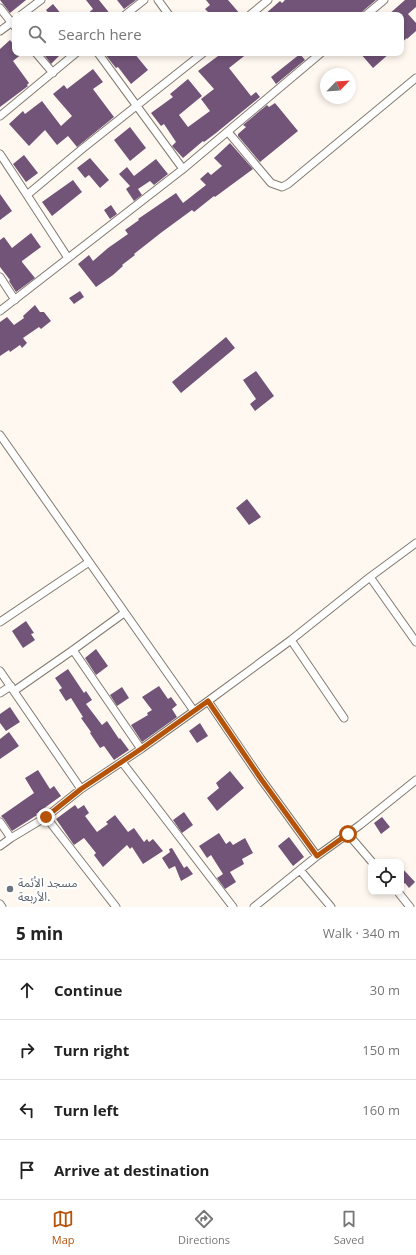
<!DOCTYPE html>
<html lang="en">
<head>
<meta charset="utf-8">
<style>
  body { margin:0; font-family:"Open Sans","Noto Sans Arabic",sans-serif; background:#f6f6f6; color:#222 }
  .controls { position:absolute; right:12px; bottom:12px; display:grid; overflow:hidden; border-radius:8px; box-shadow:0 2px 6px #0003 }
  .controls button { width:36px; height:36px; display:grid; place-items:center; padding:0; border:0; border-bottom:1px solid #e0e0e0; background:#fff; color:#222; font:20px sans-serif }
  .compass { position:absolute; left:320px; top:68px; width:36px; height:36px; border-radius:50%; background:#fff; box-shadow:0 2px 6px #0003; rotate:65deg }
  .stop { position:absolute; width:12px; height:12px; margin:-9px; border:3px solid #b45309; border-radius:50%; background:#fff }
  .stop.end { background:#b45309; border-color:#fff; box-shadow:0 1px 4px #0008 }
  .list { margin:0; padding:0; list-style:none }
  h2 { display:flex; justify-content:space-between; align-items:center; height:52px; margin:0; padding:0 16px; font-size:17px }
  h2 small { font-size:13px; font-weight:400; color:#767676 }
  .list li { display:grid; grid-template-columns:26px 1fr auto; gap:12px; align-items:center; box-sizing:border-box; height:60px; padding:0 16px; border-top:1px solid #e0e0e0 }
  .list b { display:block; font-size:15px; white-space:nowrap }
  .list em { font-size:13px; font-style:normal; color:#767676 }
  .icon { flex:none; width:22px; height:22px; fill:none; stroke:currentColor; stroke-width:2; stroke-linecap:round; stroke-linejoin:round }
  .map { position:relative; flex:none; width:416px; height:907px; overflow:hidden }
  .search { position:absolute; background:#fff; box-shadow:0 2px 6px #0003; left:12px; right:12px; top:12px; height:44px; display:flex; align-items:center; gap:10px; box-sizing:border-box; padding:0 14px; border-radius:8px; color:#767676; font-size:15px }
  .sheet { height:292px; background:#fff }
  nav { display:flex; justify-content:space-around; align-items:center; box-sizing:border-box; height:56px; border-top:1px solid #e0e0e0; background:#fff; font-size:11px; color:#767676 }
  nav a { display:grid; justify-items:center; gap:2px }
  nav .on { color:#b45309 }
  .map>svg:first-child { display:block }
  .building { fill:#725478 }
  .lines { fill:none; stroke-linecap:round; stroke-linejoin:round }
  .street-casing { stroke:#827b71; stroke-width:9 }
  .street { stroke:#fff; stroke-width:7 }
  .route { stroke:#b45309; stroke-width:5 }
  .worship-dot { fill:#6b7280; stroke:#fff; stroke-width:1.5 }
  .labels { text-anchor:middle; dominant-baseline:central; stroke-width:4; stroke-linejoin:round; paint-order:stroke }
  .worship-label { font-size:12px; fill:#5b616d; stroke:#fff; text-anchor:start }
</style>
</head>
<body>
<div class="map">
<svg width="416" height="907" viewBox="0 0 416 907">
  <rect width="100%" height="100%" fill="#fff8f0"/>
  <!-- building -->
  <path class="building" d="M0,0H26L10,13Z
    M86,0H99L111,15H86L93,9Z
    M117,0H136L124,9Z
    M206,0H228L241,15H211L205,9L210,5Z
    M285,0H376L363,11L361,15H264L280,1L282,3Z
    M405,0H416V7L408,14L416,23V31L407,39V38L401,43V15H388Z
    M53,4L62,15H50L46,10Z
    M10,40L15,46V53H23L13,61L29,83L27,85L28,86L0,107V49Z
    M43,53H56L59,56L51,64Z
    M104,53H134L148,70L131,84L118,67L116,68Z
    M222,53H248L229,68L251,96L256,92L260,97L216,133L204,142L203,141L183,158L172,146L176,142L164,124L161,126L151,113L173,97L170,94L188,79L202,96L179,115L188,127L210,111L201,99L214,89L198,71Z
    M360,53H390L373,68Z
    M300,54L305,60L276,84L271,77Z
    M93,69L103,82L93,89L114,117L77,147L68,136L57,145L45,130L29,146L9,124L23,111L25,114L42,101L61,126L72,116L53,94L64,85L67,89Z
    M275,103L298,131L260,162L238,136V134L246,127L243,125L267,105L269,107Z
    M130,127L146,148L130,161L114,140Z
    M230,143L253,169L215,197L214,196L194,212L192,210L162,232L134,254L135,255L122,265L123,266L113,275L96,287L78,264L89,255L93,261L108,248L128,234L125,230L139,220L138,219L176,193L183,203L206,185L200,179L208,172L211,175L222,166L214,158Z
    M24,155L38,173L26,182L13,164Z
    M90,158L109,180L100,188L89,175L85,178L77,168Z
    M156,159L168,174L154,185L150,181L138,189L142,195L134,201L126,189L130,186L119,174L127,167L134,176Z
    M73,180L82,192L52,216L42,202Z
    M0,194L12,211L0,220Z
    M111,205L117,214L110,219L104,210Z
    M31,233L41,247L22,261V262L35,278L16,292L9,281L10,280L0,267V240L4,237L12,248Z
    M80,291L84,297L74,304L69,298Z
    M35,305L40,312H44L51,321L41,329L39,327L23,338L27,343L22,348L20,345L10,352L9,350L0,356V322L7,317L14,325L24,318L23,316Z
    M226,337L235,348L181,393L172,382Z
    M256,371L274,396L255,411L250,404L256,399L243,380Z
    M247,499L261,517L249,525L236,508Z
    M26,621L34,633L31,634L35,640L23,648L12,631Z
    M96,649L108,666L96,675L85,658Z
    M68,669L84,693L86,691L92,700L86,704L102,725L107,721L119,739L120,738L129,750L114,760L104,746L100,748L90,733L91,732L81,718L83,717L71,698L66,701L59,690L62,688L55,678Z
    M159,686L168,699L171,697L177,705L172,709L177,717L142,742L131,725L148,715L147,713L152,710L142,697Z
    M122,687L129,698L117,706L110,695Z
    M10,707L20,722L6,731L0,723V714Z
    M200,723L208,736L197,743L189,731Z
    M9,732L19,746L0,759V739Z
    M38,770L50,789L54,786L61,796L36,814L37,815L12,831L4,819L1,816L34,793L25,778Z
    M230,771L244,788L217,811L207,798L219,788L216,783Z
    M75,805L78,809L84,805L89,813L85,816L97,832L108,824L106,822L115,815L128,832L134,828L144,842L147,839L149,842L153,839L163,851L143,864L132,847L130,849L127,845L103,867L94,855L96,853L84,838L74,845L56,819Z
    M184,812L193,825L182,833L173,820Z
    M382,817L390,827L381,834L374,823Z
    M219,833L226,844L230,841L233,845L245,838L253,853L242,859L244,864L230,872L236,882L225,889L217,878L223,874L211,855L207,858L199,846Z
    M289,837L304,857L293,866L278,846Z
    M172,848L184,868L187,866L193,874L181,881L175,866L169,869L162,858L170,852L169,849Z
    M401,867L415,882L409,888L405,883L401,886Z"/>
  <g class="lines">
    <!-- street casing -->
    <g class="street-casing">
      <path id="street" d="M158,0L169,15
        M0,8L15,27
        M21,15L41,0
        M125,15L144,0
        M250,15L268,0
        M366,15L384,0
        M0,31L15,20
        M36,53L53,73
        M98,53L183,169
        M0,116L76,53
        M228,132L271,183L282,187L288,184L416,78
        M0,154L27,195L82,149L203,53
        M27,195L68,258
        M0,277L15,300
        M0,311L183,169L321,53
        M0,435L194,711
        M370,577L416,642
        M0,622L89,562
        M291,640L344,718
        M73,650L141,749
        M0,671L81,789
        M14,691L73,650L124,613
        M0,693L11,686
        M208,701L261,779L317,856
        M122,762L233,907
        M46,817L116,907
        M0,822L11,838
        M348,834L372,862
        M0,846L11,838L46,817L81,789L141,749L208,701L291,640L370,577L416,543
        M300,870L331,907
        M398,892L410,907
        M0,904L2,907
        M254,907L317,856L360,825L416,780"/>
    </g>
    <!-- street -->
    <use href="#street" class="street"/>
  </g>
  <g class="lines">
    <!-- route -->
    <path class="route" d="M46,817L81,789L141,749L208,701L261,779L317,856L348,834"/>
  </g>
  <!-- markers -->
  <circle class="worship-dot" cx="10" cy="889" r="4"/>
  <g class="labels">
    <!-- worship labels -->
    <g class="worship-label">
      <text x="18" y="882">مسجد الأئمة<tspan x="18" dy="14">الأربعة.</tspan></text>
    </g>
  </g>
</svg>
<div class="controls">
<button><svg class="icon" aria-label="locate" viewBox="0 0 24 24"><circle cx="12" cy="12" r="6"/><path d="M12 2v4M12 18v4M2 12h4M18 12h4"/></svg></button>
</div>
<svg class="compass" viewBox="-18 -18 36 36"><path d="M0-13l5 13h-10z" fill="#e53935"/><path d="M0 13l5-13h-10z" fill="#767676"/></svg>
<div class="stop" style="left:348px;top:834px"></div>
<div class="stop end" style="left:46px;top:817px"></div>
<div class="search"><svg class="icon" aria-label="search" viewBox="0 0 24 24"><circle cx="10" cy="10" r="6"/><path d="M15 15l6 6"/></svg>Search here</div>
</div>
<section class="sheet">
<h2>5 min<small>Walk · 340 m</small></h2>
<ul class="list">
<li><svg class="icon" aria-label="ahead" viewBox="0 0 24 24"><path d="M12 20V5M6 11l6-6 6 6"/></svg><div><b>Continue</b></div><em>30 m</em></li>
<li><svg class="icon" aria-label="right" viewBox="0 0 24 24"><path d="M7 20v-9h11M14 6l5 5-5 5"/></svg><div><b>Turn right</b></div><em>150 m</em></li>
<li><svg class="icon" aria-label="left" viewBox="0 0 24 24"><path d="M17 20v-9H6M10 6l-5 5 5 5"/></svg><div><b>Turn left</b></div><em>160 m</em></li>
<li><svg class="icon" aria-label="arrive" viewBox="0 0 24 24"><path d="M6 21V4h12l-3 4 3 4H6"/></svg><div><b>Arrive at destination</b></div></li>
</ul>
</section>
<nav>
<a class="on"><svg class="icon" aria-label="map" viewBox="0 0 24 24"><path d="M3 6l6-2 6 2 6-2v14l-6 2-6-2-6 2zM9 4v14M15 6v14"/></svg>Map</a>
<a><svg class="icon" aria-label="directions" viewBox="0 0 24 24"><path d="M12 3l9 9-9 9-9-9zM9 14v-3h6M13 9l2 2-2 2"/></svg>Directions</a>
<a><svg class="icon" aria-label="saved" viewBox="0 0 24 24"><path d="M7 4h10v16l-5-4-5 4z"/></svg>Saved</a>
</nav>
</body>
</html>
